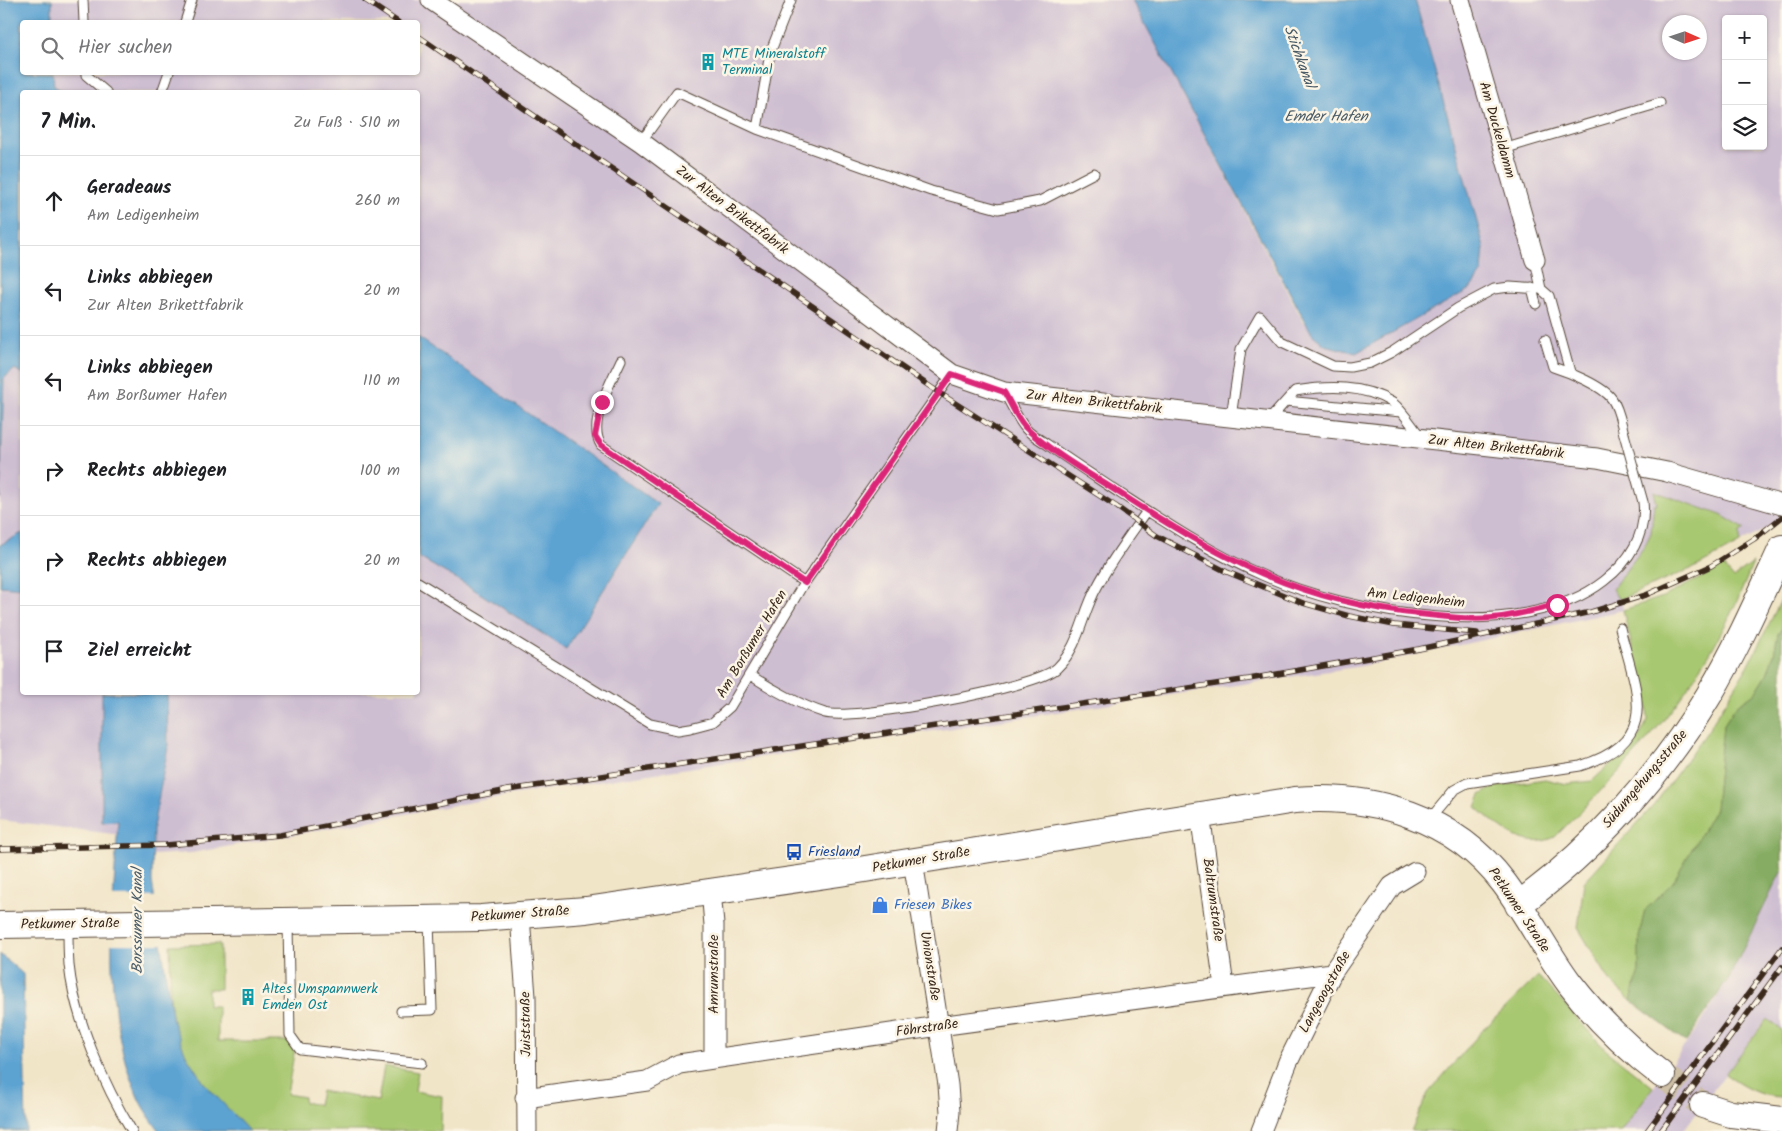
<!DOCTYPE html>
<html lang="de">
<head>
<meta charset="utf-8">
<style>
  body { margin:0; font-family:Kalam,sans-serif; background:#f6f6f6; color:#202124 }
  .controls { position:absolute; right:15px; top:15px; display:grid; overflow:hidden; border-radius:5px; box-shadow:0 1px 4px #0004 }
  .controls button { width:45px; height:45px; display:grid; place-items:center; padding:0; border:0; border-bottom:1px solid #e0e0e0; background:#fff; color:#202124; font:25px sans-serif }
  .compass { position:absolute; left:1662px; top:15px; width:45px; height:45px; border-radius:50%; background:#fff; box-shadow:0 1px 4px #0004; rotate:93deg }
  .stop { position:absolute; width:15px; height:15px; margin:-11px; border:4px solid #db2777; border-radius:50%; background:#fff }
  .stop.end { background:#db2777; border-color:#fff; box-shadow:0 1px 5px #0008 }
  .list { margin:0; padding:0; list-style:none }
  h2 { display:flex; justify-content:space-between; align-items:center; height:65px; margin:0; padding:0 20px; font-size:21px }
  h2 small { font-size:16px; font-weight:400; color:#757577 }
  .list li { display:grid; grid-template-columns:32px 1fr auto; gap:15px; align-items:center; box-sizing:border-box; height:90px; padding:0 20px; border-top:1px solid #e0e0e0 }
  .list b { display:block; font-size:19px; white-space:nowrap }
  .list p { margin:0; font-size:16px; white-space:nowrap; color:#757577 }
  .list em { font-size:16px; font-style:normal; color:#757577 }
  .icon { flex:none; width:28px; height:28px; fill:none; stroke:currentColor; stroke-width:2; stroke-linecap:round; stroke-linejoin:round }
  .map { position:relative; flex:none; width:1782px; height:1131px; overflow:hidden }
  .search { position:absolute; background:#fff; box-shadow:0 1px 4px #0004; left:20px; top:20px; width:400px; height:55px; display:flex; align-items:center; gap:12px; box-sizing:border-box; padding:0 18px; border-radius:5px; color:#757577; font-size:19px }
  .panel { position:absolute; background:#fff; box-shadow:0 1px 4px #0004; left:20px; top:90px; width:400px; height:605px; border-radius:5px }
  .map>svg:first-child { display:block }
  .industrial { fill:#cebed1; fill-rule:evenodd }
  .green { fill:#a7c770; stroke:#717847 }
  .forest { fill:#85ac62; stroke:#606b40 }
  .water { fill:#5ca3d2; stroke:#4c6678 }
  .pier { fill:#f1e5c8 }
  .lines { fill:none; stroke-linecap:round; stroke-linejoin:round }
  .secondary-tunnel { stroke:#cdc0a6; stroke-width:26; stroke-dasharray:26 13; stroke-linecap:butt }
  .service-casing { stroke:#564638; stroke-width:11 }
  .minor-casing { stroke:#564638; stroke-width:21 }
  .secondary-casing { stroke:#564638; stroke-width:28 }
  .service { stroke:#fff; stroke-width:9 }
  .minor { stroke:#fff; stroke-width:19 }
  .secondary { stroke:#fff; stroke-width:26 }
  .rail-casing { stroke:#3b2a1e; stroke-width:5.5 }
  .rail { stroke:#fcf5e5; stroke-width:4; stroke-dasharray:11; stroke-linecap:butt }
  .service-bridge-casing { stroke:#564638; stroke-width:11; stroke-linecap:butt }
  .service-bridge { stroke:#fff; stroke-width:9 }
  .route { stroke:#db2777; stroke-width:6 }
  .labels { text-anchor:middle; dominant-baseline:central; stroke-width:5; stroke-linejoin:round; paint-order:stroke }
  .culture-label { font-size:14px; fill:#0d838f; stroke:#fcf5e5; text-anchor:start }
  .street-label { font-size:14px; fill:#3b2a1e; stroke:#fcf5e5 }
  .transit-label { font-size:14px; fill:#164399; stroke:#fcf5e5; text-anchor:start }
  .shop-label { font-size:14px; fill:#366cbe; stroke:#fcf5e5; text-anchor:start }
  .water-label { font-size:15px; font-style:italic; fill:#485a66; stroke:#fcf5e5 }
</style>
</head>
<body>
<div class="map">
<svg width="1782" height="1131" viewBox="0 0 1782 1131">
  <rect width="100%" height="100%" fill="#fcf5e5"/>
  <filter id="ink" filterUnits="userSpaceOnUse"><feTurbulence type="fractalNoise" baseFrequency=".02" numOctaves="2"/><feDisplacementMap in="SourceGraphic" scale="10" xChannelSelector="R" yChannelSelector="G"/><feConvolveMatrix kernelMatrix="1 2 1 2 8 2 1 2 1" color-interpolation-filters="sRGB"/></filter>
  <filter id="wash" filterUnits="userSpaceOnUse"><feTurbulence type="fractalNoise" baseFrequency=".0096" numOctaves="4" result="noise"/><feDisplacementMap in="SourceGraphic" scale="20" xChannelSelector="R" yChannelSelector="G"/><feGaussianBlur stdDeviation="1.12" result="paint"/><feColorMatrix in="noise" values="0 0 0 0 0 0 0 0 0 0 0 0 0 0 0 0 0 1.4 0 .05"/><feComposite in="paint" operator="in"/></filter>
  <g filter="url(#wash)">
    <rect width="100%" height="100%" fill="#f1e5c8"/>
    <!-- industrial -->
    <path class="industrial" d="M52,0H1132L1304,323L1482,272L1483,247L1415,0H1782V520L1700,565L1621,599L1623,610L1362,666L510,795L192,853L153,855V839L0,820V498L4,378L15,369L22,374V692H418V557L470,587L566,649L658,505L418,337V92H64L54,86L53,72H418V22H52ZM1726,19H1763V146H1726ZM1670,22H1700V52H1670Z
      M1782,870V1030L1766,1019L1683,1131H1621L1700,1025L1729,978Z"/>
    <!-- green -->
    <path class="green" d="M1654,491L1721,515L1745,529L1740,532V543L1700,565L1621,599L1617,597L1612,589L1644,547L1651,533L1654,504H1657Z
      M1753,563C1734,612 1708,662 1676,704C1643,749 1595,797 1555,837C1524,852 1498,826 1476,807L1481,795L1494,787L1545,779L1566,784L1592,781L1638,739L1648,720L1647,707L1623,610L1663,597L1724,566L1733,578Z
      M1782,598V628L1778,634L1774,654L1767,674L1756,692L1736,706L1723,726L1715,809L1673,882L1645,910L1639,936V971L1631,1001L1610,981L1578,928L1584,882L1654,805L1707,732L1748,666Z
      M220,944V989H208V1006H218V1041H291L295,1048L287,1094L304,1097V1102L318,1105L321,1091L378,1101L384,1066L418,1072L415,1091L442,1096L441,1131H249C220,1102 181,1064 173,1022C168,997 171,969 170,945Z
      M1538,976L1606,1050L1653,1087L1621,1131H1411L1428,1093L1481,1032Z
      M1767,1019L1782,1030V1097C1760,1097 1743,1087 1725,1074Z"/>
    <!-- forest -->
    <path class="forest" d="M1782,628V870L1729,978L1686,1042L1631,1001L1639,971V936L1645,910L1673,882L1715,809L1723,726L1736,706L1756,692L1767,674L1774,654L1778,634Z"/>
    <!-- water -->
    <path class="water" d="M0,0H52V22H22V72L53,73L54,86L64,92H22V374L15,369L4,378L0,498Z
      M1132,0H1415L1484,247L1482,272L1470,289L1356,353L1325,345L1312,334Z
      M418,337L658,504L566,649L470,587L418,557Z
      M22,533V588L0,586V545Z
      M102,693H167L168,747L153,827L152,881L173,1022L186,1055L204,1083L249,1131H159C151,1119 142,1108 137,1095C100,1008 113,914 118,821L102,822Z
      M0,954L23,974L26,1131H0Z"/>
    <!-- pier -->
    <path class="pier" d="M111,897H157L163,944H108Z"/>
  </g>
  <g filter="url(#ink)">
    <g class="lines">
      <!-- secondary-tunnel -->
      <path class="secondary-tunnel" d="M1662,1075L1703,1105"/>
      <!-- service casing -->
      <g class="service-casing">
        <path id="service" d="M83,0L84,22
          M185,22L192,0
          M86,72V75L106,92
          M162,92L169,72
          M757,129L770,53L791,0
          M641,142L677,92L757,129L931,191L998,209L1040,201L1094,173
          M1503,149L1660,103
          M1535,260L1541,289L1549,296L1570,372
          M1532,288L1536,304
          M1545,340L1553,367C1569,372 1603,386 1612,399C1619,409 1621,423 1624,434
          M621,360C611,382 587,423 601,445L805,583
          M1004,392C1011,404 1017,418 1026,429C1031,435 1041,440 1048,445C1072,462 1097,478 1121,494C1166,523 1213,554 1262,575C1350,614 1522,645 1604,581C1629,562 1647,534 1643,502
          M1286,401L1401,412
          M1231,417L1241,349L1260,316L1282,342L1333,366L1350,367L1370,363L1392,352L1458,308L1494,289L1510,287L1541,289
          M1268,421L1295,391C1328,386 1363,384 1393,403C1403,411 1412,426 1420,436
          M418,582L650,724L678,730L690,728L713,722L730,707L801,588L952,374
          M750,675C770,688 802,706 825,713C853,721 1037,688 1057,668C1080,646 1082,613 1097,587C1111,560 1130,535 1147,511
          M1429,820L1454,790L1467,783L1580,766C1663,740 1636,692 1620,628
          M288,924L290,1035L300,1049L422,1063
          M68,926C68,939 68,952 69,965C74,1017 105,1087 132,1131
          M401,1011L432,1010L429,921"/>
      </g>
      <!-- minor casing -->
      <g class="minor-casing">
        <path id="minor" d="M431,0L641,142L952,374L1004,392L1597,458L1667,472L1782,505
          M1460,0L1535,260
          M1200,814L1224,986
          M913,861L948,1085L950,1112L948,1131
          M711,890L714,925V1059
          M520,916L526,997L527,1131
          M525,1098L647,1081L679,1064L939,1026L1332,973
          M1261,1131L1288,1062L1332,973L1392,886L1415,872"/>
      </g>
      <!-- secondary casing -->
      <g class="secondary-casing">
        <path id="secondary" d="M1518,905C1594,849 1661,775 1709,695C1737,648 1759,598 1782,548
          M0,925L481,918L586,910L840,873L1295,800C1374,794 1454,817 1504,883C1528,915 1546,952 1570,984C1597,1019 1628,1049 1662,1075
          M1703,1105L1731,1114L1782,1120"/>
      </g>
      <!-- service -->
      <use href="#service" class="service"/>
      <!-- minor -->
      <use href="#minor" class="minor"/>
      <!-- secondary -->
      <use href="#secondary" class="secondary"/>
      <!-- rail casing -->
      <g class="rail-casing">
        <path id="rail" d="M365,0L398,22
          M418,36L938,392L1117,507L1157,536L1227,572L1303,603L1349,616L1394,625L1477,633
          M0,849L166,845L280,835L508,790L1249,679L1419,649L1591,612L1646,595L1711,566L1754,539L1782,517
          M1647,1131L1782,948
          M1661,1131L1782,967"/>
      </g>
      <!-- rail -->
      <use href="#rail" class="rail"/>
      <!-- service-bridge casing -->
      <g class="service-bridge-casing">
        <path id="service-bridge" d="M1624,434L1643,502"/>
      </g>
      <!-- service-bridge -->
      <use href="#service-bridge" class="service-bridge"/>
    </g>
  </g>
  <g class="lines" filter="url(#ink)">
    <!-- route -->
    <path class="route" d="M602,402L595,436L601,445L805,583L952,374L1004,392C1011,403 1018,422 1028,430C1055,455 1090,474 1121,494C1219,558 1300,602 1419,614C1446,617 1475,621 1502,617C1520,614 1539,609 1557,605"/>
  </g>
  <!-- icons -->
  <defs>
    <g id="building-bare" transform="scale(1.35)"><path d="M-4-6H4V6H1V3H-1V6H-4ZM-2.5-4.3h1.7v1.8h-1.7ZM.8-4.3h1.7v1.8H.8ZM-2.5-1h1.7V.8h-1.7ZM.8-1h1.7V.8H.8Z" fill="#0f9aa8" stroke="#fcf5e5" stroke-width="2.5" paint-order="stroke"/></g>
    <g id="bus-bare" transform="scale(1.35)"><path d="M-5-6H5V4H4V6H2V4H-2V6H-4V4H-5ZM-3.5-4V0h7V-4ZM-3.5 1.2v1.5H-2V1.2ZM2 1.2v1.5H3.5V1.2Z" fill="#1a4fb4" stroke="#fcf5e5" stroke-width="2.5" paint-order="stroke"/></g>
    <g id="shop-bare" transform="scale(1.35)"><path d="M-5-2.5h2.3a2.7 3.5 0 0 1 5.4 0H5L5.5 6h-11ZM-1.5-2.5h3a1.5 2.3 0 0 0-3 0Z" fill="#3f7fe0" stroke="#fcf5e5" stroke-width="2.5" paint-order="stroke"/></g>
  </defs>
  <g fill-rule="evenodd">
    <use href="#building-bare" x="708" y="62"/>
    <use href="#bus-bare" x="794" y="852"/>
    <use href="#shop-bare" x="880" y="905"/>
    <use href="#building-bare" x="248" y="997"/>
  </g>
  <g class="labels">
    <!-- culture labels -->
    <g class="culture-label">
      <text x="722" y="54">MTE Mineralstoff<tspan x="722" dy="16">Terminal</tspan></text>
      <text x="262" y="989">Altes Umspannwerk<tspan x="262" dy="16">Emden Ost</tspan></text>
    </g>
    <!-- street labels -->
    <g class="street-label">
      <text transform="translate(1497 130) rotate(74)">Am Duckeldamm</text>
      <text transform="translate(732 210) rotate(37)">Zur Alten Brikettfabrik</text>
      <text transform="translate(1094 402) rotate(6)">Zur Alten Brikettfabrik</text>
      <text transform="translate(1496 447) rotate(6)">Zur Alten Brikettfabrik</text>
      <text transform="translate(1416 598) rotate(6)">Am Ledigenheim</text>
      <text transform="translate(752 644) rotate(-59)">Am Borßumer Hafen</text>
      <text transform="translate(1645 779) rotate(-50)">Südumgehungsstraße</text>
      <text transform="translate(921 860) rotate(-10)">Petkumer Straße</text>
      <text transform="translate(1213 900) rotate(82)">Baltrumstraße</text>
      <text transform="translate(1519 910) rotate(56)">Petkumer Straße</text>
      <text transform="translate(520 914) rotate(-4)">Petkumer Straße</text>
      <text transform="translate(70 924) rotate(-1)">Petkumer Straße</text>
      <text transform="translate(930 966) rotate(81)">Unionstraße</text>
      <text transform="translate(714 974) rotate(-90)">Amrumstraße</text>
      <text transform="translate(1325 992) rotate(-61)">Langeoogstraße</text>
      <text transform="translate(526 1024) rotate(-91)">Juiststraße</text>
      <text transform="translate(927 1028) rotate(-8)">Föhrstraße</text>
    </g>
    <!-- transit labels -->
    <g class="transit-label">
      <text x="808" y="852">Friesland</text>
    </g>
    <!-- shop labels -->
    <g class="shop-label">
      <text x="894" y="905">Friesen Bikes</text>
    </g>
    <!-- water labels -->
    <g class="water-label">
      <text transform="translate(1299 57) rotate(70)">Stichkanal</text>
      <text x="1326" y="117">Emder Hafen</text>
      <text transform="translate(138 921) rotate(-90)">Borssumer Kanal</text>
    </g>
  </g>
</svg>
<div class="controls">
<button>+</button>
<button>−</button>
<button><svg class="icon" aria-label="layers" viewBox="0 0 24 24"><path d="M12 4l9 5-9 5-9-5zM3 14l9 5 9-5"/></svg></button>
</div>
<svg class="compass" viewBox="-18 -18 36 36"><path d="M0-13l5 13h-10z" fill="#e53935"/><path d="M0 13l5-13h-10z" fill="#757577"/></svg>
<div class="stop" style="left:1557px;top:605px"></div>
<div class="stop end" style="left:602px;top:402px"></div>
<div class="search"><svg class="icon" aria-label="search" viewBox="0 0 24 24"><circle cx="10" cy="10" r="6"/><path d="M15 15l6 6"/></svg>Hier suchen</div>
<section class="panel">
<h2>7 Min.<small>Zu Fuß · 510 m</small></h2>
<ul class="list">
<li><svg class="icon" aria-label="ahead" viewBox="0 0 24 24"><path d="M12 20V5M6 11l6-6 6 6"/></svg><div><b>Geradeaus</b><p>Am Ledigenheim</p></div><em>260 m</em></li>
<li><svg class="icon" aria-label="left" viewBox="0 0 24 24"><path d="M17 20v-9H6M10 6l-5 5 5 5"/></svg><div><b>Links abbiegen</b><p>Zur Alten Brikettfabrik</p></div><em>20 m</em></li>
<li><svg class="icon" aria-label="left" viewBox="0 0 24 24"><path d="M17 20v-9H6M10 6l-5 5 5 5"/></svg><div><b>Links abbiegen</b><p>Am Borßumer Hafen</p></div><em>110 m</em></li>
<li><svg class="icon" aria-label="right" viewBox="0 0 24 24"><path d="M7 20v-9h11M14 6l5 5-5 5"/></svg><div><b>Rechts abbiegen</b></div><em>100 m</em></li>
<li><svg class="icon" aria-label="right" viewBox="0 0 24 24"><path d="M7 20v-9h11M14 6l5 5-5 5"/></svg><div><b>Rechts abbiegen</b></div><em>20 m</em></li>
<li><svg class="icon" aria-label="arrive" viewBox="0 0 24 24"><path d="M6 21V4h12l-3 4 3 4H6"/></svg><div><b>Ziel erreicht</b></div></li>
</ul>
</section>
</div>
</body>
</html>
